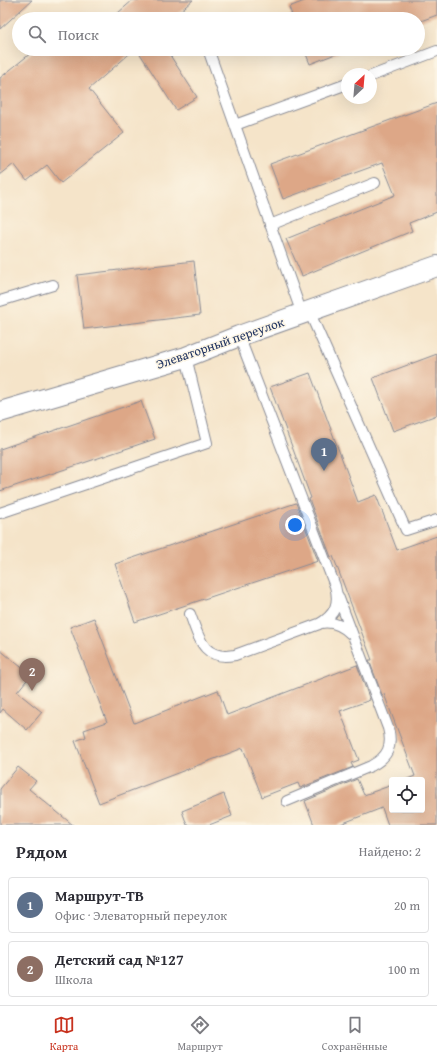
<!DOCTYPE html>
<html lang="ru">
<head>
<meta charset="utf-8">
<style>
  body { margin:0; font-family:"Gentium Book Plus",serif; background:#f2f2f3; color:#2b2b33 }
  .controls { position:absolute; right:12px; bottom:12px; display:grid; overflow:hidden; border-radius:4px; box-shadow:0 4px 16px #0002 }
  .controls button { width:36px; height:36px; display:grid; place-items:center; padding:0; border:0; border-bottom:1px solid #e1e1e2; background:#fff; color:#2b2b33; font:20px sans-serif }
  .compass { position:absolute; left:341px; top:68px; width:36px; height:36px; border-radius:50%; background:#fff; box-shadow:0 4px 16px #0002; rotate:26deg }
  .you { position:absolute; left:295px; top:525px; width:14px; height:14px; margin:-10px; border:3px solid #fff; border-radius:50%; background:#1a73e8; box-shadow:0 0 0 6px #1a73e833 }
  .badge { display:grid; place-items:center; width:26px; height:26px; border-radius:50%; background:#c8321e; color:#fff; font-size:13px; font-weight:700 }
  .pin { position:absolute; translate:-50% -33px; filter:drop-shadow(0 1px 2px #0008) }
  .pin::after { content:''; position:absolute; top:21px; width:14px; height:12px; background:inherit; clip-path:polygon(0 0,100% 0,50% 100%) }
  .list { margin:0; padding:0; list-style:none }
  h2 { display:flex; justify-content:space-between; align-items:center; height:52px; margin:0; padding:0 16px; font-size:17px }
  h2 small { font-size:13px; font-weight:400; color:#7c7c81 }
  .list li { display:grid; grid-template-columns:26px 1fr auto; gap:12px; align-items:center; box-sizing:border-box; height:56px; margin:0 8px 8px; padding:0 8px; border:1px solid #e1e1e2; border-radius:4px }
  .list b { display:block; font-size:15px; white-space:nowrap }
  .list p { margin:0; font-size:13px; white-space:nowrap; color:#7c7c81 }
  .list em { font-size:13px; font-style:normal; color:#7c7c81 }
  .icon { flex:none; width:22px; height:22px; fill:none; stroke:currentColor; stroke-width:2; stroke-linecap:round; stroke-linejoin:round }
  .map { position:relative; flex:none; width:437px; height:825px; overflow:hidden }
  .search { position:absolute; background:#fff; box-shadow:0 4px 16px #0002; left:12px; right:12px; top:12px; height:44px; display:flex; align-items:center; gap:10px; box-sizing:border-box; padding:0 14px; border-radius:22px; color:#7c7c81; font-size:15px }
  .sheet { height:180px; background:#fff }
  nav { display:flex; justify-content:space-around; align-items:center; box-sizing:border-box; height:56px; border-top:1px solid #e1e1e2; background:#fff; font-size:11px; color:#7c7c81 }
  nav a { display:grid; justify-items:center; gap:2px }
  nav .on { color:#c8321e }
  .map>svg:first-child { display:block }
  .building { fill:#dda787 }
  .lines { fill:none; stroke-linecap:round; stroke-linejoin:round }
  .service-casing { stroke:#888a94; stroke-width:12 }
  .minor-casing { stroke:#888a94; stroke-width:22 }
  .service { stroke:#fff; stroke-width:10 }
  .minor { stroke:#fff; stroke-width:20 }
  .labels { text-anchor:middle; dominant-baseline:central; stroke-width:3; stroke-linejoin:round; paint-order:stroke }
  .street-label { font-size:13px; fill:#1b2f5e; stroke:#fcf5e5 }
</style>
</head>
<body>
<div class="map">
<svg width="437" height="825" viewBox="0 0 437 825">
  <rect width="100%" height="100%" fill="#fcf5e5"/>
  <filter id="ink" filterUnits="userSpaceOnUse"><feTurbulence type="fractalNoise" baseFrequency=".025" numOctaves="2"/><feDisplacementMap in="SourceGraphic" scale="8" xChannelSelector="R" yChannelSelector="G"/><feConvolveMatrix kernelMatrix="1 2 1 2 8 2 1 2 1" color-interpolation-filters="sRGB"/></filter>
  <filter id="wash" filterUnits="userSpaceOnUse"><feTurbulence type="fractalNoise" baseFrequency=".012" numOctaves="4" result="noise"/><feDisplacementMap in="SourceGraphic" scale="16" xChannelSelector="R" yChannelSelector="G"/><feGaussianBlur stdDeviation="0.9" result="paint"/><feColorMatrix in="noise" values="0 0 0 0 0 0 0 0 0 0 0 0 0 0 0 0 0 1.4 0 .05"/><feComposite in="paint" operator="in"/></filter>
  <g filter="url(#wash)">
    <rect width="100%" height="100%" fill="#f5e4c9"/>
    <g id="blocks">
      <!-- building -->
      <path class="building" d="M0,0H32L0,29Z
        M133,0H193L171,19H111Z
        M307,0H437V15L418,22V19H282L292,15L289,7Z
        M36,49H135L89,89L124,133L61,183L47,165L27,181L14,164L0,175V78Z
        M137,49H166L197,97L176,110Z
        M304,49H348L310,64Z
        M437,103V212L409,223L412,231L302,276L286,239L395,195L382,163L283,199L270,164Z
        M194,261L200,315L84,329L77,275Z
        M437,354V415L393,431L373,378Z
        M310,373L358,502L376,495L397,550L437,536V825H388L382,808L338,825H314L305,801L357,779L364,795L392,785V810H422V780H405L415,776L384,694L382,695L369,660H372L333,556L331,557L309,499L311,498L270,387Z
        M141,401L155,439L0,491V449Z
        M296,503L318,561L135,622L115,564Z
        M94,618L134,723L218,690L227,715L357,665L370,700L340,711L359,760L351,763L353,767L300,788L298,783L262,797L243,748L99,803L75,741L86,737L84,730L107,722L70,627Z
        M0,650L31,675L17,692L42,712L27,730L3,709L0,713Z
        M18,767L36,781L29,789L73,825H0V789Z
        M224,794L232,816L209,825H187L182,811Z"/>
    </g>
  </g>
  <g filter="url(#ink)">
    <use href="#blocks" fill-opacity="0" stroke="#888a94" stroke-width="1"/>
    <g class="lines">
      <!-- service casing -->
      <g class="service-casing">
        <path id="service" d="M208,49L302,314
          M371,76L437,51
          M235,125L347,84
          M270,225L375,183
          M0,301L53,285
          M309,311L406,530L437,520
          M0,513L207,443L186,357
          M190,614C199,638 203,661 235,655L319,624C335,615 340,604 335,586L239,336
          M321,623C333,621 342,625 351,634
          M287,801L371,766C388,757 393,746 388,728L338,596"/>
      </g>
      <!-- minor casing -->
      <g class="minor-casing">
        <path id="minor" d="M0,412L186,357L239,336L437,266"/>
      </g>
      <!-- service -->
      <use href="#service" class="service"/>
      <!-- minor -->
      <use href="#minor" class="minor"/>
    </g>
  </g>
  <g class="labels">
    <!-- street labels -->
    <g class="street-label">
      <text transform="translate(220 343) rotate(-19)">Элеваторный переулок</text>
    </g>
  </g>
</svg>
<div class="controls">
<button><svg class="icon" aria-label="locate" viewBox="0 0 24 24"><circle cx="12" cy="12" r="6"/><path d="M12 2v4M12 18v4M2 12h4M18 12h4"/></svg></button>
</div>
<svg class="compass" viewBox="-18 -18 36 36"><path d="M0-13l5 13h-10z" fill="#e53935"/><path d="M0 13l5-13h-10z" fill="#7c7c81"/></svg>
<div class="you"></div>
<div class="pin badge" style="left:324px;top:471px;background:#5c6f8a">1</div>
<div class="pin badge" style="left:32px;top:691px;background:#8d6e63">2</div>
<div class="search"><svg class="icon" aria-label="search" viewBox="0 0 24 24"><circle cx="10" cy="10" r="6"/><path d="M15 15l6 6"/></svg>Поиск</div>
</div>
<section class="sheet">
<h2>Рядом<small>Найдено: 2</small></h2>
<ul class="list">
<li><span class="badge" style="background:#5c6f8a">1</span><div><b>Маршрут-ТВ</b><p>Офис · Элеваторный переулок</p></div><em>20 m</em></li>
<li><span class="badge" style="background:#8d6e63">2</span><div><b>Детский сад №127</b><p>Школа</p></div><em>100 m</em></li>
</ul>
</section>
<nav>
<a class="on"><svg class="icon" aria-label="map" viewBox="0 0 24 24"><path d="M3 6l6-2 6 2 6-2v14l-6 2-6-2-6 2zM9 4v14M15 6v14"/></svg>Карта</a>
<a><svg class="icon" aria-label="directions" viewBox="0 0 24 24"><path d="M12 3l9 9-9 9-9-9zM9 14v-3h6M13 9l2 2-2 2"/></svg>Маршрут</a>
<a><svg class="icon" aria-label="saved" viewBox="0 0 24 24"><path d="M7 4h10v16l-5-4-5 4z"/></svg>Сохранённые</a>
</nav>
</body>
</html>
